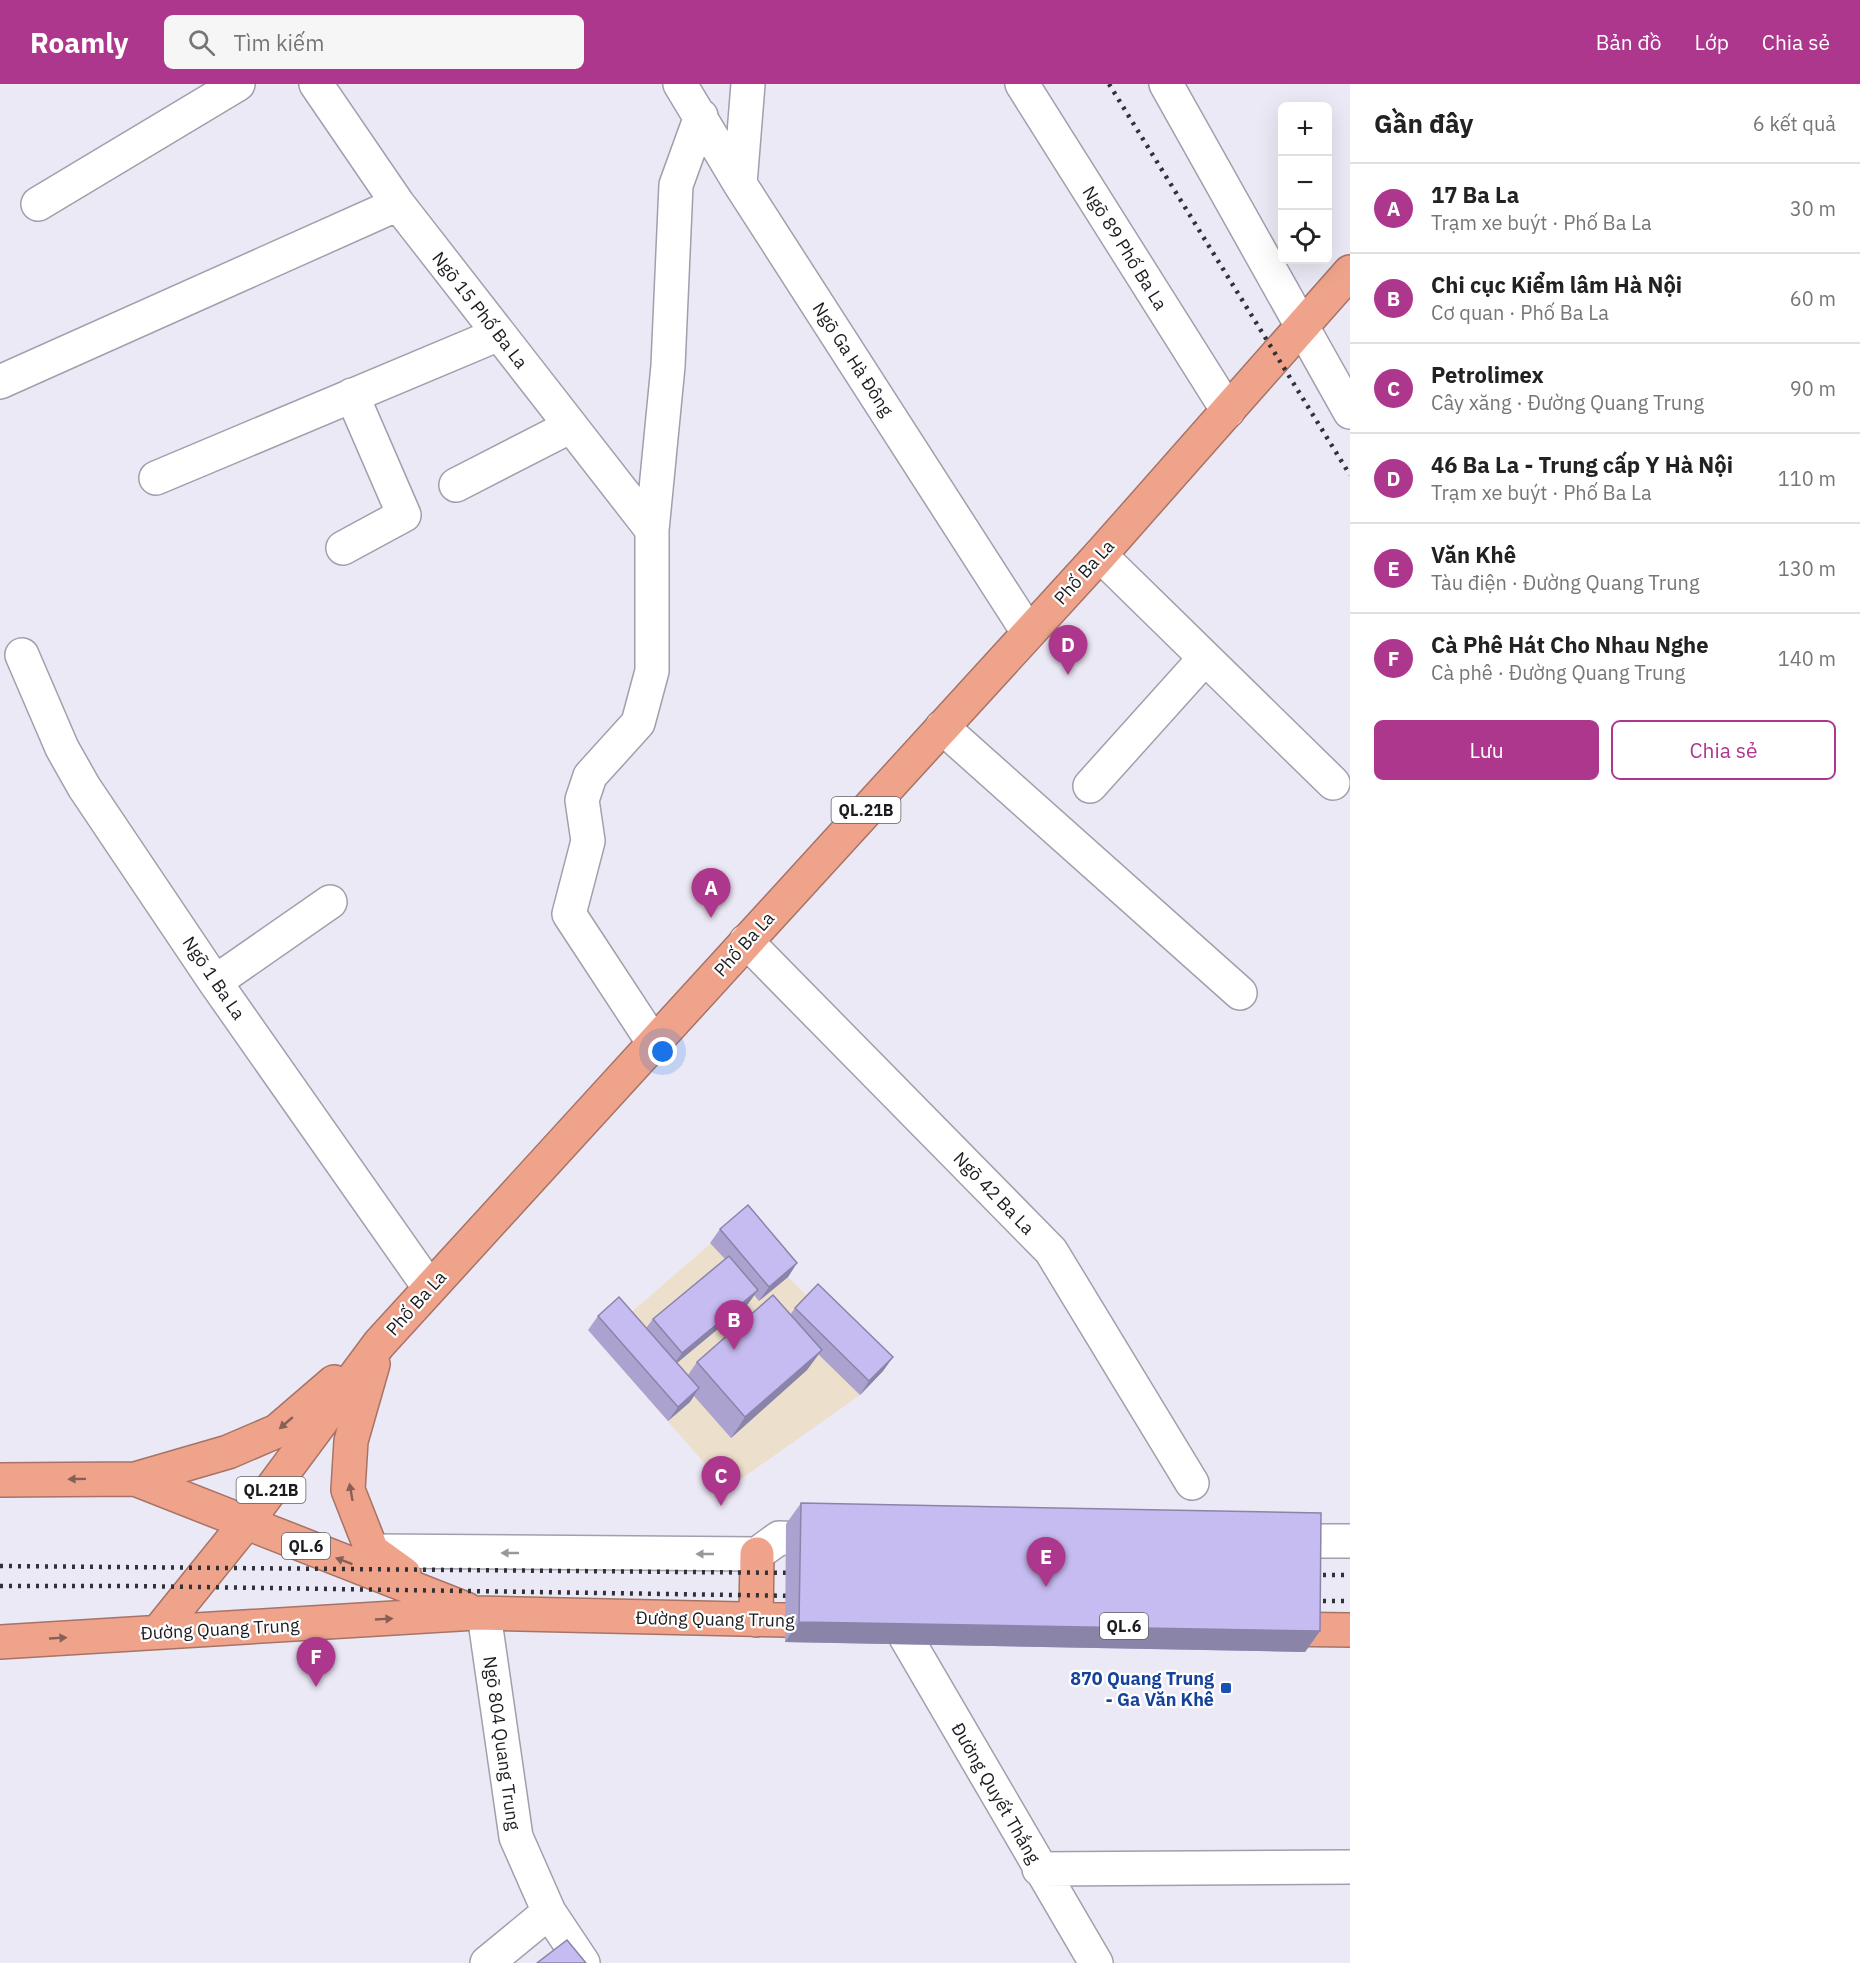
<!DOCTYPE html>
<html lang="vi">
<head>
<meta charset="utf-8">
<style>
  body { margin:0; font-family:"IBM Plex Sans",sans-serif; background:#f6f6f6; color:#222 }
  .controls { position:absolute; right:18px; top:18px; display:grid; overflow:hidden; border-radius:9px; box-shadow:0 6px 24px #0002 }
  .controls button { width:54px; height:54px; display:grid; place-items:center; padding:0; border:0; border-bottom:2px solid #e0e0e0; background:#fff; color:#222; font:30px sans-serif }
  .you { position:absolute; left:663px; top:968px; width:21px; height:21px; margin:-15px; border:4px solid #fff; border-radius:50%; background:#1a73e8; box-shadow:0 0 0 9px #1a73e833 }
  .badge { display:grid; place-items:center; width:39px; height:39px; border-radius:50%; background:#ae378e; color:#fff; font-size:20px; font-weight:700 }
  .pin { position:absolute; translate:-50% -50px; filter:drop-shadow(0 2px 3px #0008) }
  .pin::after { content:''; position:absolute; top:32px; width:21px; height:18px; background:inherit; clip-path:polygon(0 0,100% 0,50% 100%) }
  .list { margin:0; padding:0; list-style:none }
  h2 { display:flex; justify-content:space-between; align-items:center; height:78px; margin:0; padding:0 24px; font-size:26px }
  h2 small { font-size:20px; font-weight:400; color:#767676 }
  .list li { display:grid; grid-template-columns:39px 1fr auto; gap:18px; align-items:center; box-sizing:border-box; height:90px; padding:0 24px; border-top:2px solid #e0e0e0 }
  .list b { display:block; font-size:22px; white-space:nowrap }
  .list p { margin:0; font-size:20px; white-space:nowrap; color:#767676 }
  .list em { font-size:20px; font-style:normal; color:#767676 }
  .actions { display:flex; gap:12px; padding:18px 24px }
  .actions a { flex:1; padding:14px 0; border:2px solid #ae378e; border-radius:9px; text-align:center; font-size:21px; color:#ae378e }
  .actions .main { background:#ae378e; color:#fff }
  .icon { flex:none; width:33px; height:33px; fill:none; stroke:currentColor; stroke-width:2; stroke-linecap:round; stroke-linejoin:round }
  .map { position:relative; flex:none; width:1350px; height:1879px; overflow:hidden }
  header { display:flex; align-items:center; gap:36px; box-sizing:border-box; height:84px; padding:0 30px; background:#ae378e; color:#fff }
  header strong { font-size:28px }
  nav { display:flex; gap:33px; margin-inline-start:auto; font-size:21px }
  .search { width:420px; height:54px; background:#f6f6f6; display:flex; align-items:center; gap:15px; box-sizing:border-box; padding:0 21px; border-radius:9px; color:#767676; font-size:22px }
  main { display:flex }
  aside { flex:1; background:#fff }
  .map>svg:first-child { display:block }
  .commercial { fill:#ecdfcb }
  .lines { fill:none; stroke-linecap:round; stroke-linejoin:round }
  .minor-casing { stroke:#a19fab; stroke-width:36 }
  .highway-casing { stroke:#a57466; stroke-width:36 }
  .minor { stroke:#fff; stroke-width:33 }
  .highway { stroke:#efa38b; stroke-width:33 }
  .rail { stroke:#313136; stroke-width:4.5; stroke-dasharray:3 6; stroke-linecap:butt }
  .wall { fill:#aba2cf }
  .shaded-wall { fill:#8b84a9 }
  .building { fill:#c7bcf1; stroke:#8b84a9; stroke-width:1.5 }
  .oneway { fill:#866056 }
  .oneway2 { fill:#99999b }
  .transit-dot { fill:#1a4fb4; stroke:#fff; stroke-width:2 }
  .labels { text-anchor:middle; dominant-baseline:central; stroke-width:4.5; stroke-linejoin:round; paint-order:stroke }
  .shield { fill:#fff; stroke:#606063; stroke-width:1.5 }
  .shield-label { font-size:16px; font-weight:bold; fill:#1c1c20 }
  .street-label { font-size:18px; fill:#1c1c20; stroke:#fff }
  .transit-label { font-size:18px; font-weight:bold; fill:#164399; stroke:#fff; text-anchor:end }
</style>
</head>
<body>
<header>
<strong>Roamly</strong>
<div class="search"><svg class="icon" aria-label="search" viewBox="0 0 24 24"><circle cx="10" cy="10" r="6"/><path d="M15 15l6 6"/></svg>Tìm kiếm</div>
<nav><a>Bản đồ</a><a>Lớp</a><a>Chia sẻ</a></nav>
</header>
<main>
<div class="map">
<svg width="1350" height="1879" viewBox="0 0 1350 1879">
  <rect width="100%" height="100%" fill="#ece9f6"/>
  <!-- commercial -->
  <path class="commercial" d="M739,1135L788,1193L883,1287L860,1311L727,1405L588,1246L620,1238Z"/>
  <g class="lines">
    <!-- minor casing -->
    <g class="minor-casing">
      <path id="minor" d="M316,0L398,120L652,446
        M680,0L740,100L1028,548
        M1022,0L1228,327
        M1166,0L1350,328
        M740,100L748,0
        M38,120L238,0
        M0,298L398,120
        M156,394L499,250
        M456,401L571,342
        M343,464L404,431L352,311
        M1100,471L1333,699
        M22,571L62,664L84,703L215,898L429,1203
        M942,643L1240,909
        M1090,702L1205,574
        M746,857L1051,1167L1192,1399
        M215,898L330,818
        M653,958L569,830L588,757L582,716L590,692L638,639L652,587V446L668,282L676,101L701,32
        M1277,1457H1350
        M372,1467L757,1470L779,1454L832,1456
        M484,1530L516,1753L549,1828L583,1879
        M897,1538L1096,1879
        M1039,1785L1350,1783
        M487,1879L549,1828"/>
    </g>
    <!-- highway casing -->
    <g class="highway-casing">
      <path id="highway" d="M373,1280L351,1357L348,1406L372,1467L404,1490
        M135,1395L228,1368L277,1347L334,1298
        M0,1396L135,1395L466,1525
        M756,1536L757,1470
        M1274,1545L1350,1546
        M158,1548L246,1439L379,1260L1100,471L1350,188
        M0,1558L476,1529L829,1537"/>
    </g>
    <!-- minor -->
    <use href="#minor" class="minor"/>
    <!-- highway -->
    <use href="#highway" class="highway"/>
    <!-- rail -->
    <path class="rail" d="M1109,0L1350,391
      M0,1482L801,1489
      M1305,1491H1350
      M0,1502H132L801,1512
      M1305,1517H1350"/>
  </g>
  <!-- wall -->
  <path class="wall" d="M720,1145L797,1179L788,1193L759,1217L754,1211L748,1220L677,1279L688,1291L697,1278L790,1231L795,1224L893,1273L883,1287L860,1311L818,1270L807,1286L731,1354L694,1312L690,1318L668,1337L588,1246L598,1232L646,1244L653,1235L725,1175L710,1159Z
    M801,1419L1320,1547L1305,1568L785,1558L786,1440Z"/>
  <!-- shaded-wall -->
  <path class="shaded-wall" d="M797,1179L788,1193L759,1217L769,1203Z
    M758,1206L748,1220L672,1283L682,1269Z
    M822,1266L807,1286L731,1354L745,1333Z
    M893,1273L883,1287L860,1311L869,1297Z
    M699,1304L690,1318L668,1337L678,1323Z
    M799,1538L1320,1547L1305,1568L785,1558Z"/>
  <!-- building -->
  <path class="building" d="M748,1121L797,1179L769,1203L720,1145Z
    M729,1172L758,1206L682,1269L653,1235Z
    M818,1200L893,1273L869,1297L795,1224Z
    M773,1211L822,1266L745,1333L697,1278Z
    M619,1213L699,1304L678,1323L598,1232Z
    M801,1419L1321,1429L1320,1547L799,1538Z
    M567,1856L586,1879H537Z"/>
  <!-- one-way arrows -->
  <defs><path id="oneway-solid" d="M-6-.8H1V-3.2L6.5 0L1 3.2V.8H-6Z" transform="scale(1.5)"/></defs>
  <g class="oneway">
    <use href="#oneway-solid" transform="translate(286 1339) rotate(139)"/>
    <use href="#oneway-solid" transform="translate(77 1395) rotate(179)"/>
    <use href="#oneway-solid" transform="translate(351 1408) rotate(-100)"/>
    <use href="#oneway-solid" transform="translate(344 1477) rotate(-159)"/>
    <use href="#oneway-solid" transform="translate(384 1535) rotate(-3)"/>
    <use href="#oneway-solid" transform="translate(58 1554) rotate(-3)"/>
  </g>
  <g class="oneway2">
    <use href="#oneway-solid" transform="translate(510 1469) rotate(-180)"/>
    <use href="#oneway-solid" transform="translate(705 1470) rotate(-180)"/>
  </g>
  <!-- markers -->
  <rect class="transit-dot" x="1220" y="1598" width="12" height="12" rx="3"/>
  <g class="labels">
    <!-- shield labels -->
    <g class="shield">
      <rect x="831.5" y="713" width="69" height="26" rx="4.5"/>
      <rect x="236.5" y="1393" width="69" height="26" rx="4.5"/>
      <rect x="282" y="1449" width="48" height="26" rx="4.5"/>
      <rect x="1100" y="1529" width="48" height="26" rx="4.5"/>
    </g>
    <g class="shield-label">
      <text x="866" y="726">QL.21B</text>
      <text x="271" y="1406">QL.21B</text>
      <text x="306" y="1462">QL.6</text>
      <text x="1124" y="1542">QL.6</text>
    </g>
    <!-- street labels -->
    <g class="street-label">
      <text transform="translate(1125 164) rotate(58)">Ngõ 89 Phố Ba La</text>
      <text transform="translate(480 226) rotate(52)">Ngõ 15 Phố Ba La</text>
      <text transform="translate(853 275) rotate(57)">Ngõ Ga Hà Đông</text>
      <text transform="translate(1084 488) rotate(-48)">Phố Ba La</text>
      <text transform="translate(744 860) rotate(-48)">Phố Ba La</text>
      <text transform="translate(214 894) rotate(56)">Ngõ 1 Ba La</text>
      <text transform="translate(994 1109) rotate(46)">Ngõ 42 Ba La</text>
      <text transform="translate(416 1219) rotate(-48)">Phố Ba La</text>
      <text transform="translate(715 1535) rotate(1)">Đường Quang Trung</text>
      <text transform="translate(220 1545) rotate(-3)">Đường Quang Trung</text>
      <text transform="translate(502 1659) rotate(82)">Ngõ 804 Quang Trung</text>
      <text transform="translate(996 1709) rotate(60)">Đường Quyết Thắng</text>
    </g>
    <!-- transit labels -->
    <g class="transit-label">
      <text x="1214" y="1594">870 Quang Trung<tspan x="1214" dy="21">- Ga Văn Khê</tspan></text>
    </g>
  </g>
</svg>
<div class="controls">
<button>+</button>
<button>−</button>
<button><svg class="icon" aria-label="locate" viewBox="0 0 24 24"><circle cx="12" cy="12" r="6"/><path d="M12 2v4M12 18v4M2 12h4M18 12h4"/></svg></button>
</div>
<div class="you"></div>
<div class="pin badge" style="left:711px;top:834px">A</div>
<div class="pin badge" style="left:734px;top:1266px">B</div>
<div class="pin badge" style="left:721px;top:1422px">C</div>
<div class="pin badge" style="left:1068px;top:591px">D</div>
<div class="pin badge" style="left:1046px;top:1503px">E</div>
<div class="pin badge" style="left:316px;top:1603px">F</div>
</div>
<aside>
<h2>Gần đây<small>6 kết quả</small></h2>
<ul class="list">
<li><span class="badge">A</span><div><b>17 Ba La</b><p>Trạm xe buýt · Phố Ba La</p></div><em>30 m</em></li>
<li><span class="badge">B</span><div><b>Chi cục Kiểm lâm Hà Nội</b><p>Cơ quan · Phố Ba La</p></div><em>60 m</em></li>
<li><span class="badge">C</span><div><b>Petrolimex</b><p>Cây xăng · Đường Quang Trung</p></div><em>90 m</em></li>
<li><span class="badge">D</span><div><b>46 Ba La - Trung cấp Y Hà Nội</b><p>Trạm xe buýt · Phố Ba La</p></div><em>110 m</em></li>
<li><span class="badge">E</span><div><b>Văn Khê</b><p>Tàu điện · Đường Quang Trung</p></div><em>130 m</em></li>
<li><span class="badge">F</span><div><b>Cà Phê Hát Cho Nhau Nghe</b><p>Cà phê · Đường Quang Trung</p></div><em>140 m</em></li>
</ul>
<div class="actions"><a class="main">Lưu</a><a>Chia sẻ</a></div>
</aside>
</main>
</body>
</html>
